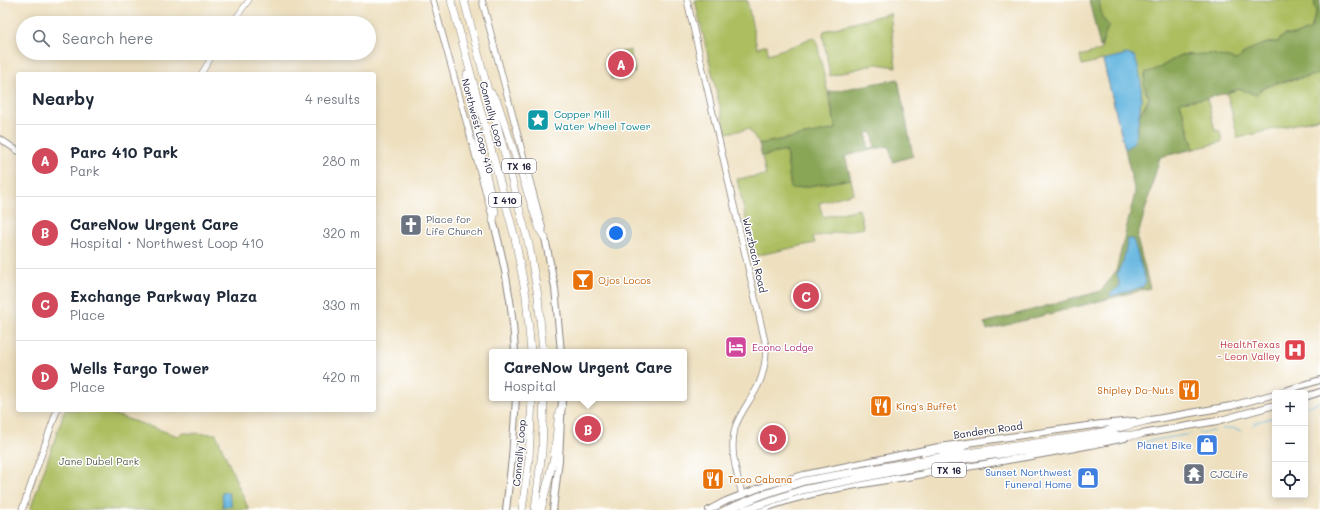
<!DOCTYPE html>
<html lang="en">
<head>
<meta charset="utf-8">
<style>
  body { margin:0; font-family:Mali,sans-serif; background:#f6f6f7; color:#1f2937 }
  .controls { position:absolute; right:12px; bottom:12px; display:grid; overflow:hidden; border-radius:4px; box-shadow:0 2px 10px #0003 }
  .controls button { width:36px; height:36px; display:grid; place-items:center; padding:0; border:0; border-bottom:1px solid #e0e1e3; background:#fff; color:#1f2937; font:20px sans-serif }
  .you { position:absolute; left:616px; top:233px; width:14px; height:14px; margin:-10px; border:3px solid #fff; border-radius:50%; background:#1a73e8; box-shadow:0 0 0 6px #1a73e833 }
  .badge { display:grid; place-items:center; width:26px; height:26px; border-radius:50%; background:#d1495b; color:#fff; font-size:13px; font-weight:700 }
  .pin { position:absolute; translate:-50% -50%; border:2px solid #fff; box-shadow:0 1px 4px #0006 }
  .popup { position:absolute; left:489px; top:349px; width:198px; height:52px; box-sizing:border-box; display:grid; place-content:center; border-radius:4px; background:#fff; filter:drop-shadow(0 1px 3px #0005); font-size:13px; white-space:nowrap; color:#747a83 }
  .popup b { font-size:15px; color:#1f2937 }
  .popup::after { content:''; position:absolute; left:50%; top:100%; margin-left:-8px; border:8px solid transparent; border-top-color:#fff }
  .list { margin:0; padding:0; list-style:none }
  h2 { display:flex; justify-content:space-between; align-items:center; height:52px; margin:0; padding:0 16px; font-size:17px }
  h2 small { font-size:13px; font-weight:400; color:#747a83 }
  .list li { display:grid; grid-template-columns:26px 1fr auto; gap:12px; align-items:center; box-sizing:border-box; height:72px; padding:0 16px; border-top:1px solid #e0e1e3 }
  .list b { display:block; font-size:15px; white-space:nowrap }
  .list p { margin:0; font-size:13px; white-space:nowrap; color:#747a83 }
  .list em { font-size:13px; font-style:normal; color:#747a83 }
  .icon { flex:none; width:22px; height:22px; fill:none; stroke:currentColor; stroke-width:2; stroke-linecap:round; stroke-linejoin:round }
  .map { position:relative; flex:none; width:1320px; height:510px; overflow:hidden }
  .search { position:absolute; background:#fff; box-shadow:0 2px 10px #0003; left:16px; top:16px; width:360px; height:44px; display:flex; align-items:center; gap:10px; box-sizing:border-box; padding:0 14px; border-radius:22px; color:#747a83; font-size:15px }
  .panel { position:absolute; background:#fff; box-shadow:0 2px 10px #0003; left:16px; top:72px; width:360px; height:340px; border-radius:4px }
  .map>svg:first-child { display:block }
  .green { fill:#acbe61; stroke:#67704e }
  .forest { fill:#89a557; stroke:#566449; fill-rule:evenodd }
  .water { fill:#64b5df; stroke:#436c8d }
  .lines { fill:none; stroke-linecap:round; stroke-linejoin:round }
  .stream { stroke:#64b5df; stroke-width:1 }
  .tertiary-casing { stroke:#88817d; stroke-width:6 }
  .secondary-casing { stroke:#88817d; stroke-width:7 }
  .primary-casing { stroke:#88817d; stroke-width:8 }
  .motorway-casing { stroke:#88817d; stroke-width:8 }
  .tertiary { stroke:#fff; stroke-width:5 }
  .secondary { stroke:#fff; stroke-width:5.5 }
  .primary { stroke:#fff; stroke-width:6 }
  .motorway { stroke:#fff; stroke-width:7 }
  .motorway-bridge-casing { stroke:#88817d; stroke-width:8; stroke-linecap:butt }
  .motorway-bridge { stroke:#fff; stroke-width:7 }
  .labels { text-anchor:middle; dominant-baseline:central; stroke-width:3; stroke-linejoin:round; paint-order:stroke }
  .shield { fill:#fff; stroke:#646476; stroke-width:1 }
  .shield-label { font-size:9px; font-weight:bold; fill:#22223b }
  .street-label { font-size:10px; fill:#22223b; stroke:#fff }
  .culture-label { font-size:10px; fill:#0d838f; stroke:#fff; text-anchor:start }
  .worship-label { font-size:10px; fill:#5b616d; stroke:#fff; text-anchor:start }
  .food-label { font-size:10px; fill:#c56008; stroke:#fff; text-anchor:start }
  .health-label { font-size:10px; fill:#be3a42; stroke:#fff; text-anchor:end }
  .hotel-label { font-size:10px; fill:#b23c85; stroke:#fff; text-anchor:start }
  .shop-label { font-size:10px; fill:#366cbe; stroke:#fff; text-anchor:end }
  .park-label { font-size:10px; fill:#59604a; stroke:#fff }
</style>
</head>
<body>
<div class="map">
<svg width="1320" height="510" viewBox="0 0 1320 510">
  <rect width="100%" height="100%" fill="#fff"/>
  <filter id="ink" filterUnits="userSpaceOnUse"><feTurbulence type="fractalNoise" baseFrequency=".025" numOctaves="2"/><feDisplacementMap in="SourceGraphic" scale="8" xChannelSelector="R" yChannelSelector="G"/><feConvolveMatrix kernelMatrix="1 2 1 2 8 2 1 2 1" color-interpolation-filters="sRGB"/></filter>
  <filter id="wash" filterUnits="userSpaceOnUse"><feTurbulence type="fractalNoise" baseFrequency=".012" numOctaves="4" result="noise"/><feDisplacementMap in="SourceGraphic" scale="16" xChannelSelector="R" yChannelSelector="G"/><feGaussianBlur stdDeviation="0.9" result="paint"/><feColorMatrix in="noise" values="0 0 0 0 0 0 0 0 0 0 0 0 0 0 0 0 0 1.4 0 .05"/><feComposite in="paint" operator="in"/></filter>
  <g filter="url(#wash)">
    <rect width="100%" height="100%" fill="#eee0bf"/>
    <!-- green -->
    <path class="green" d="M695,0H747L757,48L767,45L768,54L796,45L812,37L816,39L836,129L759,144L749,129L726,133Z
      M1098,0H1314L1316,11L1311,29L1296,35H1284L1278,42L1267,43L1237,60L1211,54L1181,55L1159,68L1145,73V91L1149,98L1138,117L1136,136L1125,149L1103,60L1082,65L1080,56L1101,50L1104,34L1109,26L1102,17Z
      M890,13L896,67L876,64L830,76L823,35L824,31Z
      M630,50L635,72L611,79L606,56Z
      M1320,74V118L1238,138L1227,93L1240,89L1258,91L1273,84Z
      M1207,98L1215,130L1220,131L1222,142L1194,149L1180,102Z
      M786,151L791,189L851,179L854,193L819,203L823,217L859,209L864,228L813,237L815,243L754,256L737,179L766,175L762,156Z
      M65,410H101L178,436L184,433L216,434L249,510H30Z"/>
    <!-- forest -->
    <path class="forest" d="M1089,0H1099L1102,17L1109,26C1104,34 1104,42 1100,47Z
      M1314,0H1320V74C1305,78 1263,82 1256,95L1240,89L1207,98L1180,102L1194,149L1160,157L1137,239L1150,288L987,330L984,323L1101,291L1116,271L1135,193L1125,149L1136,136L1138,117L1148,102L1149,98L1144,84L1145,73L1159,68L1181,55L1211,54L1237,60C1248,48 1262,43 1278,42L1284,35H1296L1311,29L1316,11Z
      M898,79L913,156L893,162L889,146L845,156L851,179L791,189L786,151L762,156L759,144L836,129L829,92ZM872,132L875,147L868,149L867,133Z"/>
    <!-- water -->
    <path class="water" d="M1127,54L1135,57C1146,87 1140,106 1136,136L1133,143L1125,149L1103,60Z
      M1128,239H1133L1146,282L1142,287L1111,296L1110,294L1120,286L1117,273L1123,262Z
      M228,492L232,506L223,507L222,493Z"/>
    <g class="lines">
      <!-- stream -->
      <path class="stream" d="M1305,407L1320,402
        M1253,425L1257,422L1275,417
        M1222,429L1233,428L1241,431
        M1199,433L1214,431
        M1137,443L1191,434"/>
    </g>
  </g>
  <g filter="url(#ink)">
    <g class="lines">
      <!-- tertiary casing -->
      <g class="tertiary-casing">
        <path id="tertiary" d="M232,23L249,0
          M201,74L214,53"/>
      </g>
      <!-- secondary casing -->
      <g class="secondary-casing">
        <path id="secondary" d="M433,0L493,219
          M482,0L543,230
          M687,0L766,346C766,363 763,379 754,393C747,405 739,415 735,428C729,451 737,473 742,495
          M0,139L18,151
          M22,510L57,410"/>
      </g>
      <!-- primary casing -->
      <g class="primary-casing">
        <path id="primary" d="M493,220C505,264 513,306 515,352
          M545,238L555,288L561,352
          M1278,393L1320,380
          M1305,397L1320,392
          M1145,421L1231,406L1275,394
          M1136,435L1217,421L1275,405
          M933,470L923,468V458L925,455L959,449L967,445
          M506,510L512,458L516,398
          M553,510L559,460L562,398
          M709,510L726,501L767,485L804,475L939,447L1101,424L1134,421
          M760,510C810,491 861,484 913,476C984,464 1055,453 1125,438"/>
      </g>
      <!-- motorway casing -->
      <g class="motorway-casing">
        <path id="motorway" d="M451,0L515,238L526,296L531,352
          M464,0L529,245L538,296L543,352
          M467,74L480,150L495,212L493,220
          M491,93L497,101L540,230L545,238
          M940,457L1090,435L1149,420
          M941,462L1030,450L1109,436L1139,435
          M522,510L529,459L532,398
          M535,510L542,451L544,398
          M541,510L554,457L559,412L562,407"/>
      </g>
      <!-- tertiary -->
      <use href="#tertiary" class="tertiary"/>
      <!-- secondary -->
      <use href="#secondary" class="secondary"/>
      <!-- primary -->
      <use href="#primary" class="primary"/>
      <!-- motorway -->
      <use href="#motorway" class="motorway"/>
      <!-- motorway-bridge casing -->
      <g class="motorway-bridge-casing">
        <path id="motorway-bridge" d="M726,510L762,495L804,481L940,457
          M744,510L802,490L941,462"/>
      </g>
      <!-- motorway-bridge -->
      <use href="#motorway-bridge" class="motorway-bridge"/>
    </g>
  </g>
  <!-- icons -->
  <defs>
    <g id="sight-square" transform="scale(1.15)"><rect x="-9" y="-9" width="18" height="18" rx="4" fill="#0f9aa8" stroke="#fff"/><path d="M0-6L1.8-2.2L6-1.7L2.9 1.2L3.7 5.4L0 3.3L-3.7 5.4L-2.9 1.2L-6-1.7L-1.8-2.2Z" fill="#fff"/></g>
    <g id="church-square" transform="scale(1.15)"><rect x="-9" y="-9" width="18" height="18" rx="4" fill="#6b7280" stroke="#fff"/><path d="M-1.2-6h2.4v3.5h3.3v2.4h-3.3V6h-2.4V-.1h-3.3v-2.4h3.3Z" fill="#fff"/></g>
    <g id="bar-square" transform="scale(1.15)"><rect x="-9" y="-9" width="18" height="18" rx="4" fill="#e8710a" stroke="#fff"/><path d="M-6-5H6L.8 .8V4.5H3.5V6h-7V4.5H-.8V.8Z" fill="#fff"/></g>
    <g id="hotel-square" transform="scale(1.15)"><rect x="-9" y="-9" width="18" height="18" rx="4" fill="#d1479c" stroke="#fff"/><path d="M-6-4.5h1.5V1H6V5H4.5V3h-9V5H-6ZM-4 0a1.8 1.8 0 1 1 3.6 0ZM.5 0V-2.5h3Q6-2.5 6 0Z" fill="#fff"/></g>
    <g id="hospital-square" transform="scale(1.15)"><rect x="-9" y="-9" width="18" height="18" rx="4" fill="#e0444e" stroke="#fff"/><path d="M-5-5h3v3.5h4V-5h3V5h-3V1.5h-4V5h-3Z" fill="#fff"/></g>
    <g id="restaurant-square" transform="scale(1.15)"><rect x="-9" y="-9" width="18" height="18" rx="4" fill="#e8710a" stroke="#fff"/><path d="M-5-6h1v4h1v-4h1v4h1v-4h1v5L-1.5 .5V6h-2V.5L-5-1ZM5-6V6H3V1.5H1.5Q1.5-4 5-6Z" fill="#fff"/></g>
    <g id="shop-square" transform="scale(1.15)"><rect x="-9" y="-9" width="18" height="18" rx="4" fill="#3f7fe0" stroke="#fff"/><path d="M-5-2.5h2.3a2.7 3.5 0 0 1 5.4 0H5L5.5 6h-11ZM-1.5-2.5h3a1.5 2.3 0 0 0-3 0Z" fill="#fff"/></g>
    <g id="temple-square" transform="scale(1.15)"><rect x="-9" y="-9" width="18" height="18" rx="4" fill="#6b7280" stroke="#fff"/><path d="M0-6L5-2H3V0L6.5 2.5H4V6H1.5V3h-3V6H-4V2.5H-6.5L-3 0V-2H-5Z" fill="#fff"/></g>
  </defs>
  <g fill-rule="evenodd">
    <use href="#sight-square" x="538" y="120"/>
    <use href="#church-square" x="411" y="225"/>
    <use href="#bar-square" x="583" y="280"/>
    <use href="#hotel-square" x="736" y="347"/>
    <use href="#hospital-square" x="1295" y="350"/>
    <use href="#restaurant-square" x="1189" y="390"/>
    <use href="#restaurant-square" x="881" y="406"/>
    <use href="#shop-square" x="1207" y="445"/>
    <use href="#temple-square" x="1194" y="474"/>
    <use href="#shop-square" x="1088" y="478"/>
    <use href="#restaurant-square" x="713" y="479"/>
  </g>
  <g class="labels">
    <!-- shield labels -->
    <g class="shield">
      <rect x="502" y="159" width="34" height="14" rx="3"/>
      <rect x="489" y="193" width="32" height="14" rx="3"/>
      <rect x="932" y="463" width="34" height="14" rx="3"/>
    </g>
    <g class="shield-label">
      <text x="519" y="166">TX 16</text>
      <text x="505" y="200">I 410</text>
      <text x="949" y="470">TX 16</text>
    </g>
    <!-- street labels -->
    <g class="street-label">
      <text transform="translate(492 114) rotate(75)">Connally Loop</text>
      <text transform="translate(478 126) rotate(75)">Northwest Loop 410</text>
      <text transform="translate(755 255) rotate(77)">Wurzbach Road</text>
      <text transform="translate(988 430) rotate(-8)">Bandera Road</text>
      <text transform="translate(519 453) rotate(-85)">Connally Loop</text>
    </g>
    <!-- culture labels -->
    <g class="culture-label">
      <text x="554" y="114">Copper Mill<tspan x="554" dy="12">Water Wheel Tower</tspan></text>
    </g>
    <!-- worship labels -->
    <g class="worship-label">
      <text x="426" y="219">Place for<tspan x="426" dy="12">Life Church</tspan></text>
      <text x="1210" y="474">CJCLife</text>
    </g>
    <!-- food labels -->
    <g class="food-label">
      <text x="598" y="280">Ojos Locos</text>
      <text x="1174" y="390" text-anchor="end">Shipley Do-Nuts</text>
      <text x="896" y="406">King's Buffet</text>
      <text x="728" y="479">Taco Cabana</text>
    </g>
    <!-- health labels -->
    <g class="health-label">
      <text x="1280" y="344">HealthTexas<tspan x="1280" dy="12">- Leon Valley</tspan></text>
    </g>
    <!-- hotel labels -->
    <g class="hotel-label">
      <text x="752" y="347">Econo Lodge</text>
    </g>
    <!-- shop labels -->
    <g class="shop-label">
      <text x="1192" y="445">Planet Bike</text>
      <text x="1072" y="472">Sunset Northwest<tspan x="1072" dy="12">Funeral Home</tspan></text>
    </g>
    <!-- park labels -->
    <g class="park-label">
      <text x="99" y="461">Jane Dubel Park</text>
    </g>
  </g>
</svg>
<div class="controls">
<button>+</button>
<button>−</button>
<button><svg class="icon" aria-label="locate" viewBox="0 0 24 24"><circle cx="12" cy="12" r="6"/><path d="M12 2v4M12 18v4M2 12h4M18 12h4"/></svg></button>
</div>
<div class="you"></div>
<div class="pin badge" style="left:621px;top:64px">A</div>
<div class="pin badge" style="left:588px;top:429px">B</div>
<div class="popup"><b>CareNow Urgent Care</b>Hospital</div>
<div class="pin badge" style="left:806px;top:296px">C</div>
<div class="pin badge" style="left:773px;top:438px">D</div>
<div class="search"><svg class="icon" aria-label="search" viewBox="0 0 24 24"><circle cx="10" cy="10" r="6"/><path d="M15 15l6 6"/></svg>Search here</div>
<section class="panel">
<h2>Nearby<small>4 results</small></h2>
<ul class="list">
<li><span class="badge">A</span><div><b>Parc 410 Park</b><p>Park</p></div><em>280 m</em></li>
<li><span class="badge">B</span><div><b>CareNow Urgent Care</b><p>Hospital · Northwest Loop 410</p></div><em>320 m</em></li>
<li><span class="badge">C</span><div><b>Exchange Parkway Plaza</b><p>Place</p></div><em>330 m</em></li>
<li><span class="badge">D</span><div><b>Wells Fargo Tower</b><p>Place</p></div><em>420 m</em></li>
</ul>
</section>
</div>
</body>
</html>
